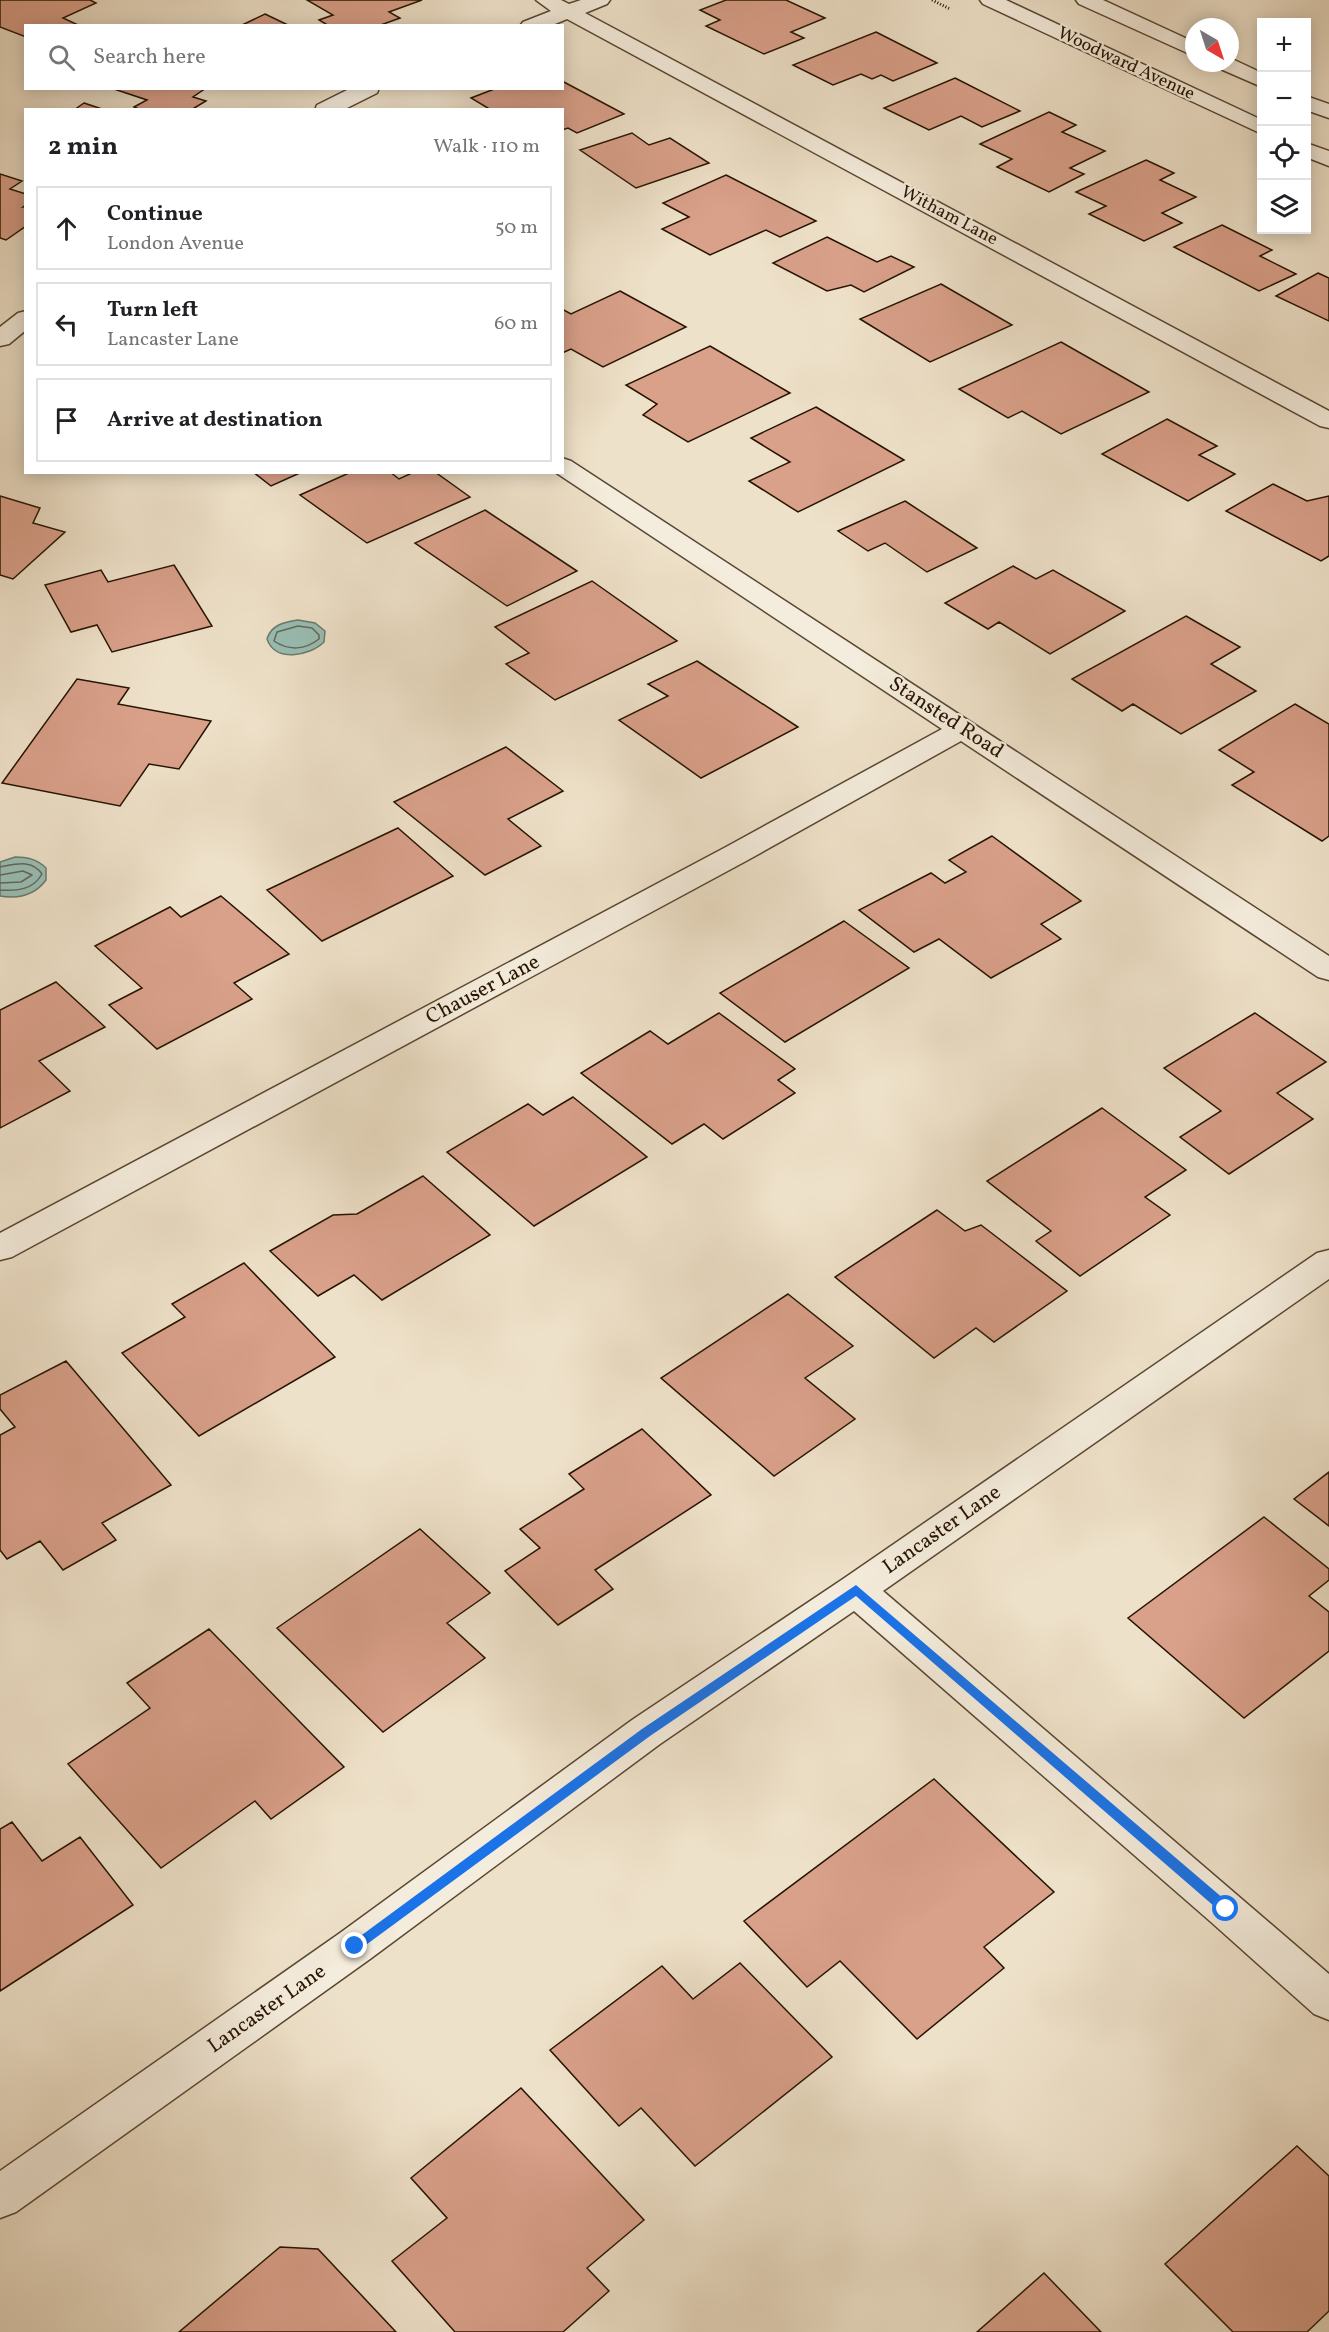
<!DOCTYPE html>
<html lang="en">
<head>
<meta charset="utf-8">
<style>
  body { margin:0; font-family:Vollkorn,serif; background:#f6f6f6; color:#202124 }
  .controls { position:absolute; right:18px; top:18px; display:grid; overflow:hidden; border-radius:0px; box-shadow:0 3px 15px #0003 }
  .controls button { width:54px; height:54px; display:grid; place-items:center; padding:0; border:0; border-bottom:2px solid #e0e0e0; background:#fff; color:#202124; font:30px sans-serif }
  .compass { position:absolute; left:1185px; top:18px; width:54px; height:54px; border-radius:50%; background:#fff; box-shadow:0 3px 15px #0003; rotate:141deg }
  .stop { position:absolute; width:18px; height:18px; margin:-14px; border:4px solid #1a73e8; border-radius:50%; background:#fff }
  .stop.end { background:#1a73e8; border-color:#fff; box-shadow:0 2px 6px #0008 }
  .list { margin:0; padding:0; list-style:none }
  h2 { display:flex; justify-content:space-between; align-items:center; height:78px; margin:0; padding:0 24px; font-size:26px }
  h2 small { font-size:20px; font-weight:400; color:#757577 }
  .list li { display:grid; grid-template-columns:39px 1fr auto; gap:18px; align-items:center; box-sizing:border-box; height:84px; margin:0 12px 12px; padding:0 12px; border:2px solid #e0e0e0; border-radius:0px }
  .list b { display:block; font-size:22px; white-space:nowrap }
  .list p { margin:0; font-size:20px; white-space:nowrap; color:#757577 }
  .list em { font-size:20px; font-style:normal; color:#757577 }
  .icon { flex:none; width:33px; height:33px; fill:none; stroke:currentColor; stroke-width:2; stroke-linecap:round; stroke-linejoin:round }
  .map { position:relative; flex:none; width:1329px; height:2332px; overflow:hidden }
  .search { position:absolute; background:#fff; box-shadow:0 3px 15px #0003; left:24px; top:24px; width:540px; height:66px; display:flex; align-items:center; gap:15px; box-sizing:border-box; padding:0 21px; border-radius:0px; color:#757577; font-size:22px }
  .panel { position:absolute; background:#fff; box-shadow:0 3px 15px #0003; left:24px; top:108px; width:540px; height:366px; border-radius:0px }
  .map>svg:first-child { display:block }
  .water { fill:#99beb5; stroke:#6b7a6d; stroke-width:1.5 }
  .lines { fill:none; stroke-linecap:round; stroke-linejoin:round }
  .shore { stroke:#60695a; stroke-width:1.5 }
  .building { fill:#d9a08a; stroke:#271400; stroke-width:1.5 }
  .minor-casing { stroke:#594732; stroke-width:3 }
  .path { stroke:#271400; stroke-width:3; stroke-dasharray:1 2; stroke-linecap:butt }
  .minor { fill:#f4ecdc; fill-rule:evenodd }
  .route { fill:#1a73e8 }
  .labels { text-anchor:middle; dominant-baseline:central; stroke-width:4.5; stroke-linejoin:round; paint-order:stroke }
  .far-street-label { font-size:18px; fill:#271400; stroke:#f4ecdc }
  .street-label { font-size:21px; fill:#271400; stroke:#f4ecdc }
</style>
</head>
<body>
<div class="map">
<svg width="1329" height="2332" viewBox="0 0 1329 2332">
  <rect width="100%" height="100%" fill="#eee1c9"/>
  <filter id="stains"><feTurbulence type="fractalNoise" baseFrequency=".00333" numOctaves="4"/><feColorMatrix values="0 0 0 0 .2 0 0 0 0 .09 0 0 0 0 .02 0 0 0 .5 -.17"/></filter>
  <radialGradient id="worn" r=".72"><stop offset=".6" stop-color="#630" stop-opacity="0"/><stop offset="1" stop-color="#630" stop-opacity=".3"/></radialGradient>
  <!-- water -->
  <path class="water" d="M298,620L315,623L325,631L324,642C310,656 275,663 267,639C271,625 284,622 298,620Z
    M15,857C27,857 37,859 46,868V880C35,895 18,899 0,896V862Z"/>
  <g class="lines">
    <!-- shore -->
    <path class="shore" d="M298,626L312,628L319,635V639C305,650 289,651 274,641L277,632Z
      M0,867C16,864 32,859 42,874C33,890 17,891 0,890
      M0,875L23,871L32,875L21,882L0,883"/>
  </g>
  <!-- building -->
  <path class="building" d="M0,0H90L96,3L63,18L76,24L72,26H26V37L0,27Z
    M307,0H422L389,12L400,18L378,26H329L319,20L333,15Z
    M726,0H786L825,18L791,32L804,38L764,54L706,26L720,20L700,10Z
    M265,14L290,26H240Z
    M876,32L937,63L893,81L881,75L872,79L861,74L833,85L793,65Z
    M955,78L1020,111L982,127L961,116L929,130L884,108Z
    M562,81L624,114L577,133L568,128L562,130V110H491L471,98L497,88H562Z
    M111,88H206L193,97L206,101L191,110H141L134,107L147,100Z
    M84,103L105,110H74Z
    M1049,112L1076,125L1062,132L1105,151L1070,168L1084,174L1049,192L997,167L1012,159L980,144Z
    M632,133L649,145L670,138L709,163L636,188L580,150Z
    M1146,160L1174,173L1160,180L1196,197L1162,213L1182,223L1144,241L1089,214L1106,206L1076,192Z
    M0,174L22,181L10,189L26,194V205L23,207H26V226L6,240L0,238Z
    M726,175L816,221L780,237L766,230L710,255L662,229L689,217L663,203Z
    M1222,225L1272,250L1260,256L1296,274L1259,291L1174,247Z
    M827,237L877,262L891,256L914,267L864,292L851,285L827,291L773,263Z
    M1318,273L1329,278V321L1276,296Z
    M941,284L1012,325L930,362L860,319Z
    M620,291L686,327L603,367L571,349L562,353V309L571,314Z
    M1061,342L1149,392L1061,434L1022,411L1008,418L959,389Z
    M710,346L790,393L688,442L643,415L657,404L626,385Z
    M816,407L904,460L798,512L749,481L790,462L751,438Z
    M1167,419L1217,446L1199,455L1235,474L1188,501L1102,454Z
    M253,472H302L271,486Z
    M351,472H390L399,479L414,472H435L470,497L367,543L300,495Z
    M1273,484L1307,501L1329,496V556L1321,561L1226,511Z
    M0,496L40,508L33,523L65,532L13,579L0,575Z
    M905,501L977,548L927,572L885,543L868,551L838,531Z
    M485,510L577,571L507,606L415,543Z
    M174,565L212,626L112,652L97,625L71,632L45,585L101,570L108,582Z
    M1013,566L1036,579L1053,570L1125,611L1050,654L999,622L988,629L945,603Z
    M592,581L677,641L555,700L506,664L529,653L495,627Z
    M1186,616L1240,647L1211,664L1256,691L1181,734L1133,704L1122,711L1072,679Z
    M697,661L798,727L701,778L619,720L668,696L648,684Z
    M77,679L129,688L118,704L211,721L179,769L149,764L120,806L2,783Z
    M1295,704L1329,724V836L1322,841L1232,785L1254,772L1219,750Z
    M506,747L563,791L508,819L541,846L485,875L394,802Z
    M398,828L453,876L322,941L267,890Z
    M992,836L1081,901L1041,924L1061,939L991,978L939,939L914,952L859,910L931,873L945,883L966,872L949,860Z
    M221,896L289,954L234,983L252,999L157,1049L109,1005L142,988L95,946L170,907L181,917Z
    M844,921L909,968L785,1042L720,993Z
    M56,982L105,1027L39,1061L70,1091L0,1128V1010Z
    M719,1013L795,1069L778,1080L795,1093L723,1139L704,1124L672,1144L581,1073L650,1031L668,1044Z
    M1255,1013L1326,1062L1277,1093L1313,1119L1229,1174L1180,1137L1221,1111L1164,1068Z
    M573,1097L647,1157L534,1226L447,1152L528,1104L543,1115Z
    M1102,1108L1186,1170L1145,1197L1170,1215L1080,1276L1036,1241L1051,1231L987,1181Z
    M423,1176L490,1235L382,1300L354,1275L318,1296L270,1251L333,1215L357,1214Z
    M937,1210L965,1231L981,1225L1067,1291L994,1342L976,1328L934,1358L835,1277Z
    M244,1263L335,1357L199,1436L122,1353L185,1317L172,1304Z
    M788,1294L853,1346L805,1378L855,1419L774,1476L661,1378Z
    M66,1361L171,1485L102,1523L116,1540L63,1570L40,1541L7,1559L0,1550V1435L15,1427L0,1409V1395Z
    M642,1429L711,1495L595,1570L613,1589L558,1625L505,1571L540,1548L520,1529L584,1489L569,1474Z
    M1329,1472V1526L1294,1499Z
    M1264,1517L1329,1569V1580L1309,1596L1329,1612V1651L1244,1718L1128,1618Z
    M420,1529L490,1593L447,1623L485,1658L383,1732L277,1628Z
    M209,1629L344,1767L271,1819L255,1801L161,1868L68,1764L150,1708L127,1683Z
    M934,1779L1054,1892L984,1947L1004,1968L917,2039L840,1961L807,1987L744,1921Z
    M12,1822L42,1861L80,1837L133,1905L0,1991V1829Z
    M740,1963L832,2057L695,2166L641,2108L619,2126L550,2050L662,1966L693,1999Z
    M521,2088L644,2220L587,2268L609,2291L563,2332H455L392,2261L447,2218L411,2178Z
    M1297,2146L1329,2176V2311L1307,2332H1233L1165,2264Z
    M280,2247L318,2249L396,2332H179Z
    M1044,2273L1101,2332H977Z"/>
  <g class="lines">
    <!-- minor casing -->
    <g class="minor-casing">
      <path id="minor" d="M536,0H561L569,4L581,0H610L607,4L585,13L1329,411V428L1320,426L567,19L550,26H520L523,22L551,11Z
        M980,0H1006L1262,120V134L983,4Z
        M1076,0H1103L1194,42V56L1079,4Z
        M1230,58L1262,73V87L1216,67L1212,63H1230Z
        M351,88H379L377,93L343,110H315L317,105Z
        M1306,96L1329,104V118L1306,110Z
        M1306,143L1329,151V166L1306,157Z
        M26,311V330L9,344L0,346V327L18,313Z
        M562,458L571,461L1329,956V980L1318,977L961,741L746,861L12,1257L0,1260V1233L726,847L942,729L555,472H562Z
        M1329,1250V1279L883,1591L1329,1974V2020L1314,2014L1211,1922L854,1611L660,1744L370,1959L16,2212L0,2218V2171L340,1933L632,1720L843,1579L1317,1253Z"/>
    </g>
    <!-- path -->
    <path class="path" d="M932,0L950,9"/>
    <!-- minor -->
    <use href="#minor" class="minor"/>
  </g>
  <!-- route -->
  <path class="route" d="M856,1585L1231,1905V1913H1222L856,1596L650,1736L359,1950H351V1943L642,1729Z"/>
  <g class="labels">
    <!-- far-street labels -->
    <g class="far-street-label">
      <text transform="translate(1126 64) rotate(25)">Woodward Avenue</text>
      <text transform="translate(949 216) rotate(28)">Witham Lane</text>
    </g>
    <!-- street labels -->
    <g class="street-label">
      <text transform="translate(946 718) rotate(33)">Stansted Road</text>
      <text transform="translate(483 990) rotate(-28)">Chauser Lane</text>
      <text transform="translate(942 1530) rotate(-35)">Lancaster Lane</text>
      <text transform="translate(267 2009) rotate(-35)">Lancaster Lane</text>
    </g>
  </g>
  <rect width="100%" height="100%" filter="url(#stains)"/>
  <rect width="100%" height="100%" fill="url(#worn)"/>
</svg>
<div class="controls">
<button>+</button>
<button>−</button>
<button><svg class="icon" aria-label="locate" viewBox="0 0 24 24"><circle cx="12" cy="12" r="6"/><path d="M12 2v4M12 18v4M2 12h4M18 12h4"/></svg></button>
<button><svg class="icon" aria-label="layers" viewBox="0 0 24 24"><path d="M12 4l9 5-9 5-9-5zM3 14l9 5 9-5"/></svg></button>
</div>
<svg class="compass" viewBox="-18 -18 36 36"><path d="M0-13l5 13h-10z" fill="#e53935"/><path d="M0 13l5-13h-10z" fill="#757577"/></svg>
<div class="stop" style="left:1226px;top:1909px"></div>
<div class="stop end" style="left:355px;top:1946px"></div>
<div class="search"><svg class="icon" aria-label="search" viewBox="0 0 24 24"><circle cx="10" cy="10" r="6"/><path d="M15 15l6 6"/></svg>Search here</div>
<section class="panel">
<h2>2 min<small>Walk · 110 m</small></h2>
<ul class="list">
<li><svg class="icon" aria-label="ahead" viewBox="0 0 24 24"><path d="M12 20V5M6 11l6-6 6 6"/></svg><div><b>Continue</b><p>London Avenue</p></div><em>50 m</em></li>
<li><svg class="icon" aria-label="left" viewBox="0 0 24 24"><path d="M17 20v-9H6M10 6l-5 5 5 5"/></svg><div><b>Turn left</b><p>Lancaster Lane</p></div><em>60 m</em></li>
<li><svg class="icon" aria-label="arrive" viewBox="0 0 24 24"><path d="M6 21V4h12l-3 4 3 4H6"/></svg><div><b>Arrive at destination</b></div></li>
</ul>
</section>
</div>
</body>
</html>
